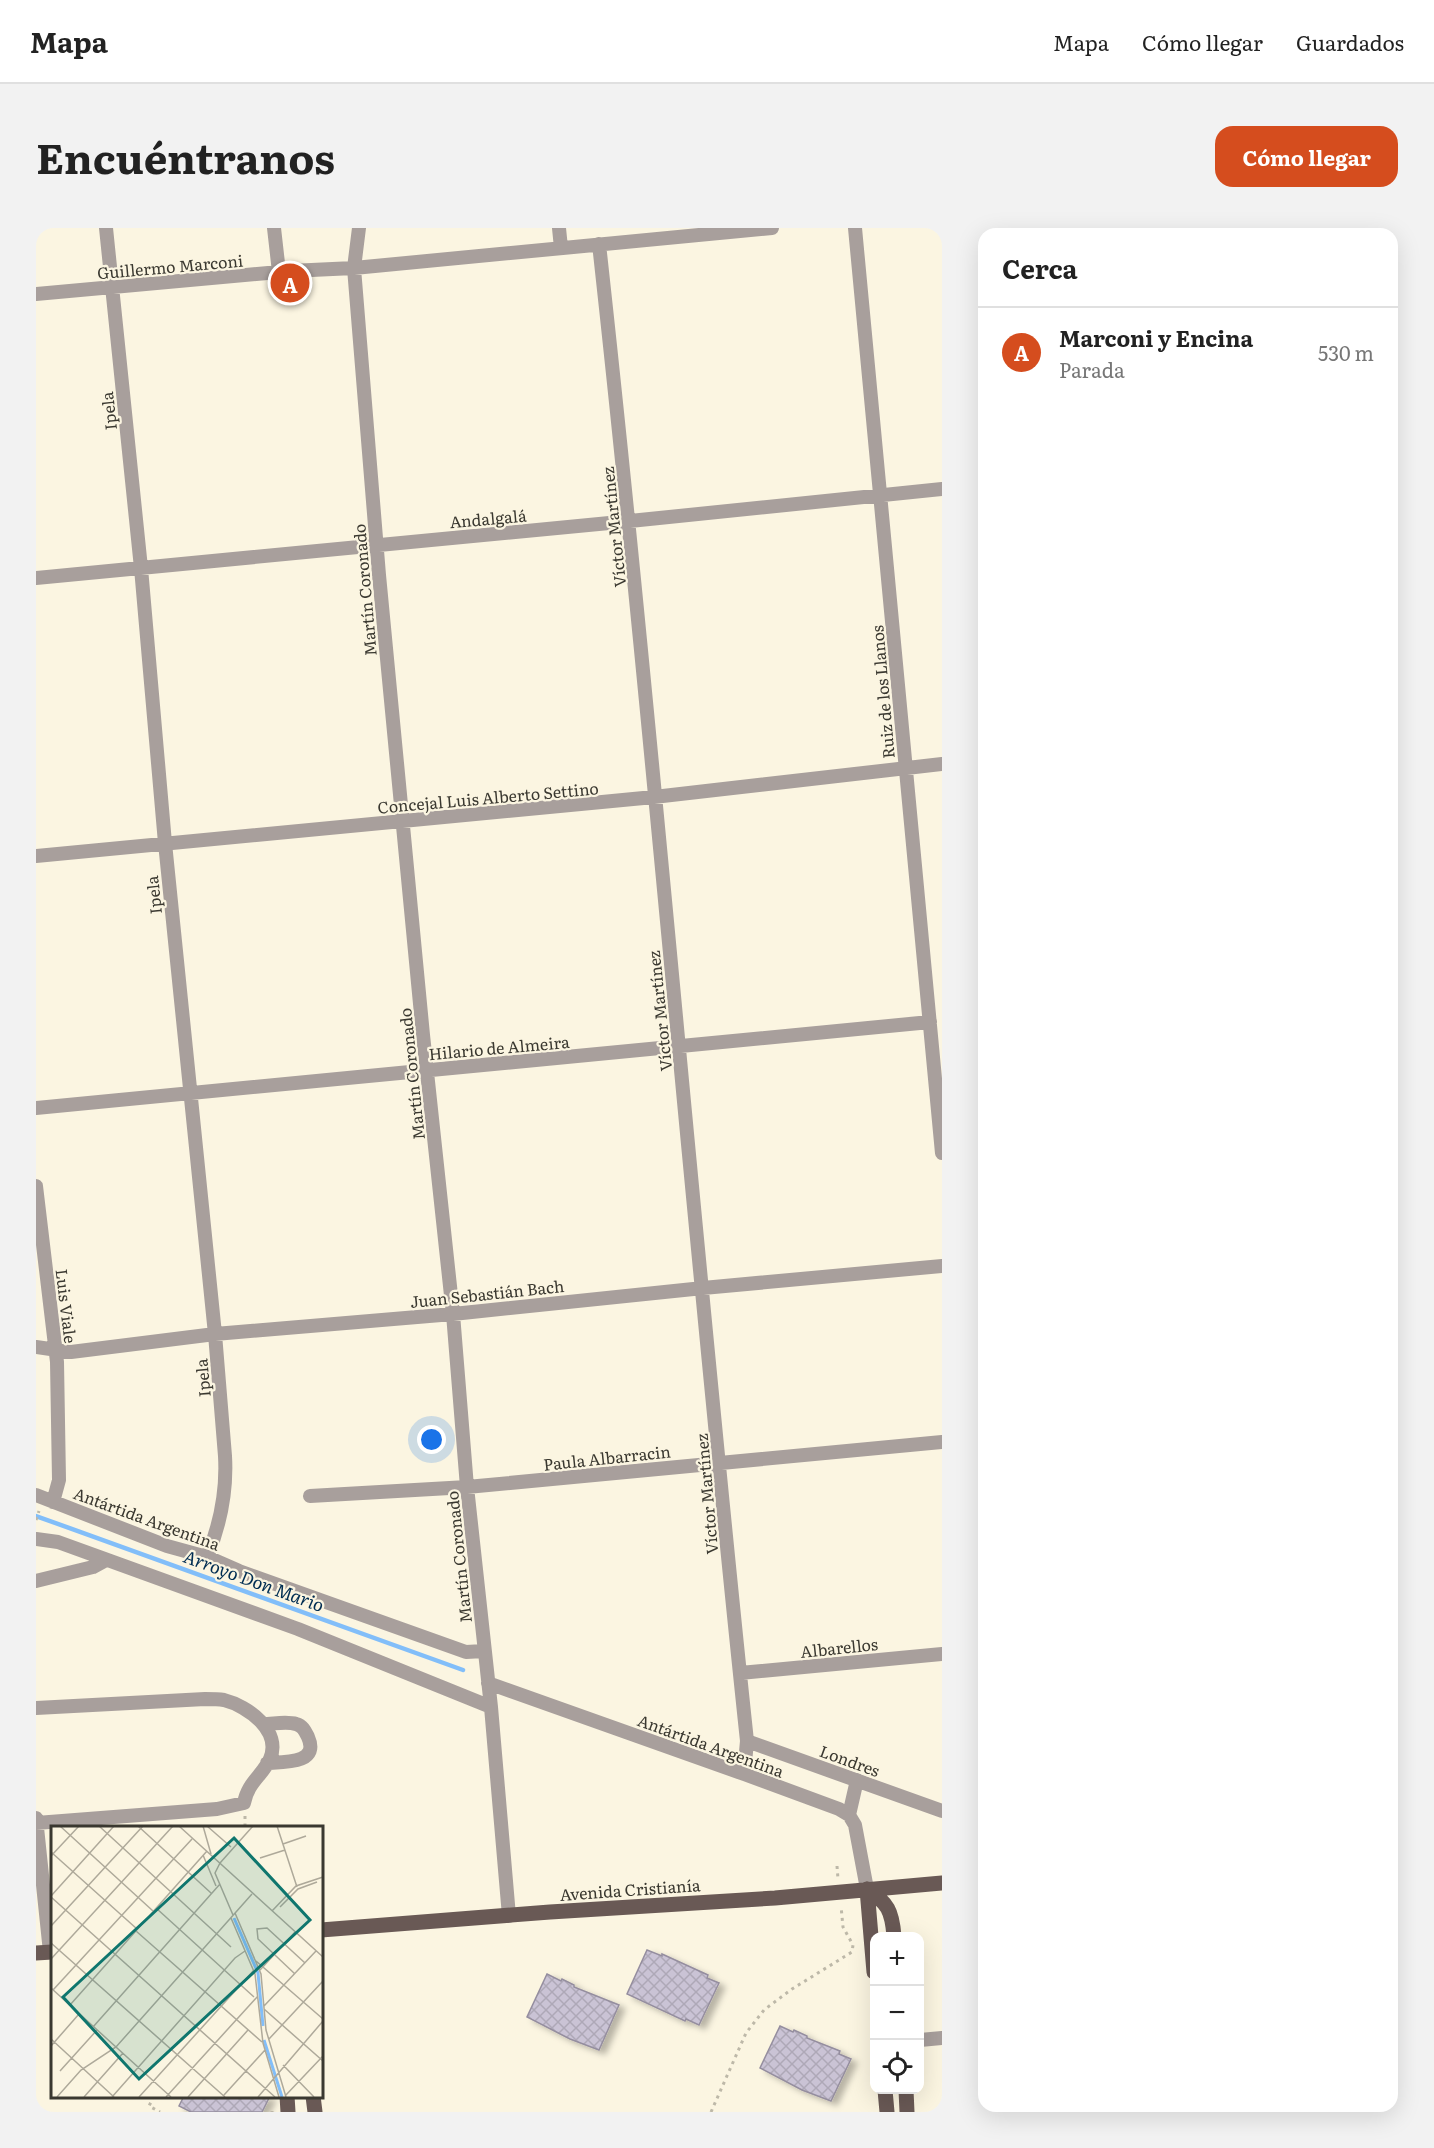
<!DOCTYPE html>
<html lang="es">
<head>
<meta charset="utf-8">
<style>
  body { margin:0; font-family:Literata,serif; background:#f2f2f2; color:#222 }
  .controls { position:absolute; right:18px; bottom:18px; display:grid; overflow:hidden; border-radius:12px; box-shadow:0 6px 24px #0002 }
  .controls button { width:54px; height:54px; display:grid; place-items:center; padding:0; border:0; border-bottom:2px solid #e0e0e0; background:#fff; color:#222; font:30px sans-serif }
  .you { position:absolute; left:396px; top:1212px; width:21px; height:21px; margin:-15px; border:4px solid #fff; border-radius:50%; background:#1a73e8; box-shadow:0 0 0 9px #1a73e833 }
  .badge { display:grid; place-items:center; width:39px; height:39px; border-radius:50%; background:#d54d1e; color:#fff; font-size:20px; font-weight:700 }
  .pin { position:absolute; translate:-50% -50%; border:3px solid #fff; box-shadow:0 2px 6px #0006 }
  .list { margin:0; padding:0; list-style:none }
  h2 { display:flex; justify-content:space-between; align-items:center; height:78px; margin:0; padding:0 24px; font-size:26px }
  h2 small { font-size:20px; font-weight:400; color:#767676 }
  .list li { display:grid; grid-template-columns:39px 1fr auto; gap:18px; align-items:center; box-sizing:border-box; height:90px; padding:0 24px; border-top:2px solid #e0e0e0 }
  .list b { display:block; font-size:22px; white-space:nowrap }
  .list p { margin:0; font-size:20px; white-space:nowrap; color:#767676 }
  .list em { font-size:20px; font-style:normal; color:#767676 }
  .icon { flex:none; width:33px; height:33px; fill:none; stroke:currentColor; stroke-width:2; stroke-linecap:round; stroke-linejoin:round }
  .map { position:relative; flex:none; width:906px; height:1884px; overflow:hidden; border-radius:18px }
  header { display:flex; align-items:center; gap:36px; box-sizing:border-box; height:84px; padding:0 30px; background:#fff; border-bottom:2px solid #e0e0e0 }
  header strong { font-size:28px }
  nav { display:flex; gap:33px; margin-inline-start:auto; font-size:21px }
  .intro { display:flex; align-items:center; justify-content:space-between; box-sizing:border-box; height:144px; padding:0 36px }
  h1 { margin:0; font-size:42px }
  .button { padding:15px 27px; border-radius:18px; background:#d54d1e; color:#fff; font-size:21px; font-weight:700 }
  main { display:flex; gap:36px; padding:0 36px }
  aside { flex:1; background:#fff; border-radius:18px; box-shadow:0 6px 24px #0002 }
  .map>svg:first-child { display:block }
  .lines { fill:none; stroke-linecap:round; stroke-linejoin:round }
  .stream { stroke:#82bef9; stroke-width:4.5 }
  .building { fill:url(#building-cross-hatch); stroke:#958e9f; stroke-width:1.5; filter:url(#shadow) }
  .path { stroke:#bdb8a8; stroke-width:3; stroke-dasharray:3 4.5; stroke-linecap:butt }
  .minor { stroke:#a89f9c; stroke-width:14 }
  .major { stroke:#695955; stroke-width:15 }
  .labels { text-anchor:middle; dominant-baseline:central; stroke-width:4.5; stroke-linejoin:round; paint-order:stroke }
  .street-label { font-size:16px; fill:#3a3830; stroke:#fbf5e1 }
  .water-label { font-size:18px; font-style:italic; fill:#002d52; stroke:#fbf5e1 }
  .inset-river { fill:none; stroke:#82bef9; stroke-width:3 }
  .inset-road { fill:none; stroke:#aea99a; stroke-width:1.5 }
  .view { fill:#0f766e; fill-opacity:0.15; stroke:#0f766e; stroke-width:3 }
  .inset-edge { fill:none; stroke:#3a3830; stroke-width:3 }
</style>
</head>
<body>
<header>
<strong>Mapa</strong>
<nav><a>Mapa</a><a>Cómo llegar</a><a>Guardados</a></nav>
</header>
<div class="intro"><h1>Encuéntranos</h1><a class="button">Cómo llegar</a></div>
<main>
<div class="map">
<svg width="906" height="1884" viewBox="0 0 906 1884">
  <defs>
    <pattern id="building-cross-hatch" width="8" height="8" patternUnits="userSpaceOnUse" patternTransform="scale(1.5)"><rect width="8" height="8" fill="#cac3d5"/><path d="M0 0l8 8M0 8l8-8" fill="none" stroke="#aea8b7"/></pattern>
    <filter id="shadow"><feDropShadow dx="6" dy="4" stdDeviation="3" flood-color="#0004"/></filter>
  </defs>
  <rect width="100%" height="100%" fill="#fbf5e1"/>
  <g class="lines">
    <!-- stream -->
    <path class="stream" d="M0,1288L427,1442"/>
  </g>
  <!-- building -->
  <path class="building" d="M611,1722L626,1728V1726L672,1747L671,1750L683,1755L663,1797L650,1791L649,1793L591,1766Z
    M511,1746L525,1753L526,1751L538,1757V1759L583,1777L563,1822L534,1811L491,1789Z
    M744,1798L757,1804L758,1802L771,1808V1810L804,1823L803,1826L815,1831L795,1873L766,1862L724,1840Z
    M148,1868H234L226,1884H155L143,1878Z"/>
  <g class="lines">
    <!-- path -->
    <path class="path" d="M0,1292L3,1283
      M209,1588V1599
      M801,1638L802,1651
      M118,1868L113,1878L124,1884
      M236,1883V1884
      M675,1884L710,1805L728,1782L756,1761L816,1724L817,1717L807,1699L805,1678"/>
    <!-- minor -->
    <path class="minor" d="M70,0L105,340L129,615L179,1106L189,1228C191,1262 184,1297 171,1329
      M238,0L243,44
      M323,0L318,40L343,347L387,807L417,1086L431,1259L455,1479L473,1688
      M523,0L525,20
      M819,0L906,925
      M563,16C618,515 658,1015 711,1513L708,1546
      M0,66L254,43L318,40L736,0
      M0,350L594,293L906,261
      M0,628L618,569L906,536
      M0,880L894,794
      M0,958L21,1134L23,1252L17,1274
      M0,1119L35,1124L179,1106L417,1086L667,1060L906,1038
      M0,1267L131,1318L171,1329L203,1343L430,1424L448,1423
      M274,1268L431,1259L906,1214
      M0,1311L22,1314L262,1401L455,1479
      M0,1353L57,1339L68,1333
      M704,1445L906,1426
      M452,1455L708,1546L803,1581L813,1587L819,1597L831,1661
      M0,1480L169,1471C176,1471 182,1471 188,1472C212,1478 246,1503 234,1531C226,1548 212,1554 208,1575L181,1581L0,1595
      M227,1496C237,1496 251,1493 260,1496C267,1498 269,1503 272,1509C284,1536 248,1534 231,1535
      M711,1513L906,1583
      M813,1587L821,1552
      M0,1590L14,1724
      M884,1812L906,1810"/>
    <!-- major -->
    <path class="major" d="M831,1661L838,1744
      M831,1661C852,1675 856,1683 858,1708
      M285,1702L514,1684L739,1670L906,1655
      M0,1725L16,1724
      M849,1862L851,1884
      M870,1862L871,1884
      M251,1868L252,1884
      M277,1868L279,1884"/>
  </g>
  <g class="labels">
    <!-- street labels -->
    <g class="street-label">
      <text transform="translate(134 38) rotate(-5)">Guillermo Marconi</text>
      <text transform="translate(72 183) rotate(-96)">Ipela</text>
      <text transform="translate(452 290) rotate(-5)">Andalgalá</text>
      <text transform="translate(577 299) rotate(-96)">Víctor Martínez</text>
      <text transform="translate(328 362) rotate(-95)">Martín Coronado</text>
      <text transform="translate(846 464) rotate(-95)">Ruiz de los Llanos</text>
      <text transform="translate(452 569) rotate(-5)">Concejal Luis Alberto Settino</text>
      <text transform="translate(117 667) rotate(-96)">Ipela</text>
      <text transform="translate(623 783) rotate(-96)">Víctor Martínez</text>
      <text transform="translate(463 819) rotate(-5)">Hilario de Almeira</text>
      <text transform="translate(375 846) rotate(-96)">Martín Coronado</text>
      <text transform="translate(451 1065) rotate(-6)">Juan Sebastián Bach</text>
      <text transform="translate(31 1078) rotate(83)">Luis Viale</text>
      <text transform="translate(166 1150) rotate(-95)">Ipela</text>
      <text transform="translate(571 1229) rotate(-6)">Paula Albarracin</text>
      <text transform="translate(670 1266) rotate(-95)">Víctor Martínez</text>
      <text transform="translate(111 1290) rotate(20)">Antártida Argentina</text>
      <text transform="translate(422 1329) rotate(-96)">Martín Coronado</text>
      <text transform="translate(803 1419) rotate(-6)">Albarellos</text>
      <text transform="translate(675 1517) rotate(20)">Antártida Argentina</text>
      <text transform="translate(814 1532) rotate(20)">Londres</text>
      <text transform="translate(594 1661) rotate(-4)">Avenida Cristianía</text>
    </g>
    <!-- water labels -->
    <g class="water-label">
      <text transform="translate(218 1352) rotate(20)">Arroyo Don Mario</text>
    </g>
  </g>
  <!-- overview -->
  <g transform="translate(15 1598)">
    <rect width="272" height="272" fill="#fbf5e1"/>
    <path class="inset-river" d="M183,92L207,147L212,200M213,214L231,271"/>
    <path class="inset-road" d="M9,0L102,85M48,0L180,121M87,0L160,67M128,0L272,131M152,0L160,28M156,0L180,21M226,0L246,61M232,18L255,10M0,26L86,103M152,29L165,60M0,30L28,0M209,32L234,24M169,37L164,47L182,89M169,37L202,0M0,70L63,0M0,71L224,271M229,81L247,63L266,56M105,82L203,171M221,85L245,60L272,51M184,87L210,148L215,204L235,271M180,92L204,148L212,217L228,271M0,100L92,0M85,105L211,216M0,117L174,271M0,133L122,0M205,135L272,193M209,144L244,106M244,148L207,113L206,103L216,102L254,137M0,162L120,271M2,164L141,13M19,179L156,25M213,180L265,125M213,183L272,235M42,201L169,58M0,213L63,271M218,213L272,155M0,220L28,188M232,239L263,271M9,245L46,204M173,269L214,224M234,270L272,230M6,271L30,244L65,221L201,68M33,271L72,227M61,271L184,132L194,125M88,271L203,144M115,271L207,170M137,271L197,204M207,271L272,195"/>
    <path class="view" d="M183,12L259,94L88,253L12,171Z"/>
    <rect width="272" height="272" class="inset-edge"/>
  </g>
</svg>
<div class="controls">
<button>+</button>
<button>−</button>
<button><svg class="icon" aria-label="locate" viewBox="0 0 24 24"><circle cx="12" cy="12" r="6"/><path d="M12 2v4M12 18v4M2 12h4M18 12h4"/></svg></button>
</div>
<div class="you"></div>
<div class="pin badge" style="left:254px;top:55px">A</div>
</div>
<aside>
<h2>Cerca<small></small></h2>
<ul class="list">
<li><span class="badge">A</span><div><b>Marconi y Encina</b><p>Parada</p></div><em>530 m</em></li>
</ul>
</aside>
</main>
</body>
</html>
